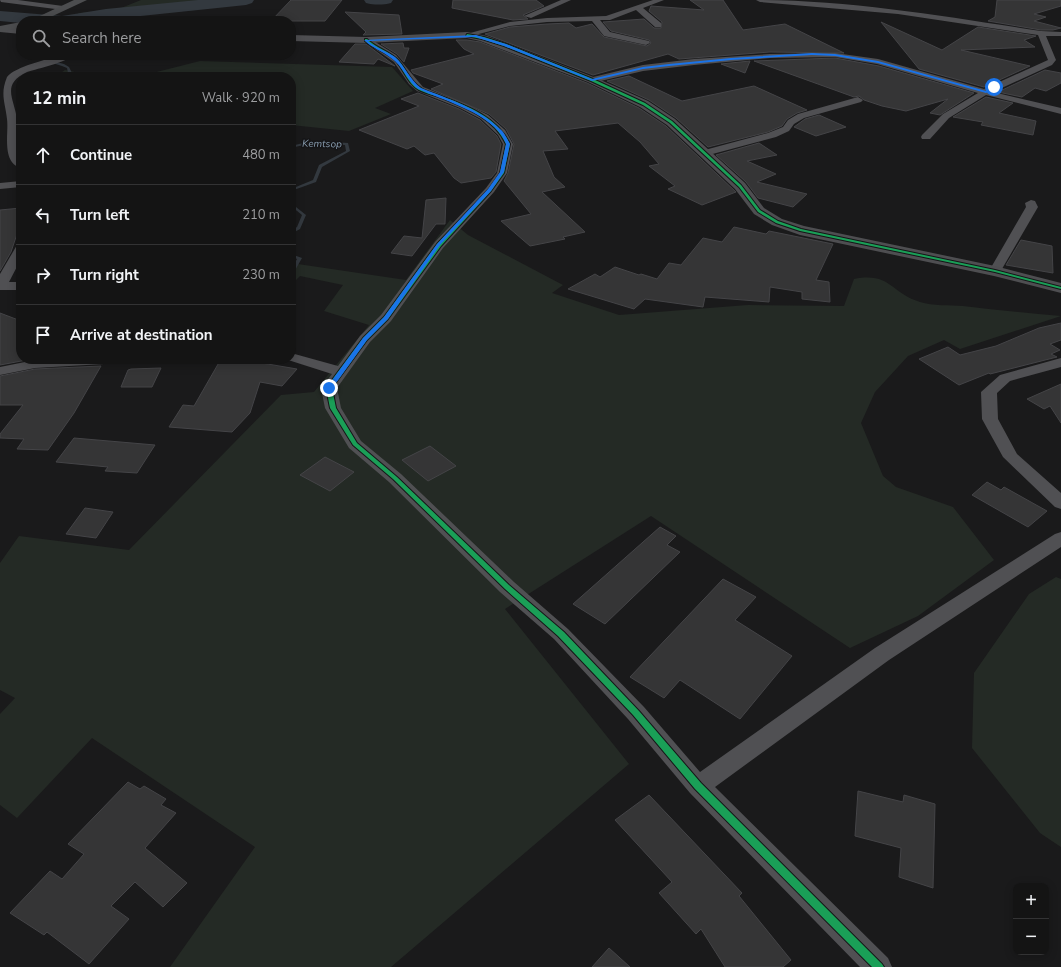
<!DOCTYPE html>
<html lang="en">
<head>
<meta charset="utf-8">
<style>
  body { margin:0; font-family:"Nunito Sans",sans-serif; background:#1d1d1d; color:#f1f3f6 }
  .controls { position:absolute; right:12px; bottom:12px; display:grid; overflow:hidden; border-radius:8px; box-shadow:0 2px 10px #0003 }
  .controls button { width:36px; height:36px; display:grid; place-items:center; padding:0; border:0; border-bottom:1px solid #333334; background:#141414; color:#f1f3f6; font:20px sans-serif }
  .stop { position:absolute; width:12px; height:12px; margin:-9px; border:3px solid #1a73e8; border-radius:50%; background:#fff }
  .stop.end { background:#1a73e8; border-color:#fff; box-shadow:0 1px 4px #0008 }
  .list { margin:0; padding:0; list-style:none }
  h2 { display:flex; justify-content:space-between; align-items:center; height:52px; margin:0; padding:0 16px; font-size:17px }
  h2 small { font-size:13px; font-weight:400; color:#9d9ea0 }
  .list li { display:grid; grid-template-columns:26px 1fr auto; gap:12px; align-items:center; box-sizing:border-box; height:60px; padding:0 16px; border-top:1px solid #333334 }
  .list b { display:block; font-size:15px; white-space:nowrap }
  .list em { font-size:13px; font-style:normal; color:#9d9ea0 }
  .icon { flex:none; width:22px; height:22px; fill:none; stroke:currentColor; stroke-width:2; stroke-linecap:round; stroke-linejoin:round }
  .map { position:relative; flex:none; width:1061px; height:967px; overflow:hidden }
  .search { position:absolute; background:#141414; box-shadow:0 2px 10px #0003; left:16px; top:16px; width:280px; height:44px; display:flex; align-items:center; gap:10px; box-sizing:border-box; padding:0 14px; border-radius:16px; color:#9d9ea0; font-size:15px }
  .panel { position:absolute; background:#141414; box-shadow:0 2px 10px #0003; left:16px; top:72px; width:280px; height:292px; border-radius:16px }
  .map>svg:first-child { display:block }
  .green { fill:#242a25 }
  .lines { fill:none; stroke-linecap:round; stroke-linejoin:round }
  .stream { fill:#33393f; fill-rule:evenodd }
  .river { fill:#33393f; fill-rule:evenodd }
  .building { fill:#353536; stroke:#444447 }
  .street { fill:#505053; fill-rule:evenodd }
  .secondary { fill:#4e4e51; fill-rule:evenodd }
  .primary { fill:#4c4d4f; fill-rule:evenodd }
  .cycleway-casing { stroke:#151517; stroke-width:2 }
  .cycleway { fill:#1a9f57; fill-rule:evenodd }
  .route { fill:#1a73e8 }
  .labels { text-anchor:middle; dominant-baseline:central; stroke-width:3; stroke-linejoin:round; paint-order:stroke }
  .far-water-label { font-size:10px; font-style:italic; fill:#899db0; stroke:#151517 }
</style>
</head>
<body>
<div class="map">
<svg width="1061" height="967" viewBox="0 0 1061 967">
  <rect width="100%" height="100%" fill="#1a1a1b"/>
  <!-- green -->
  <path class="green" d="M141,0H199L204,3L205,6L195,10L162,13L131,12L86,21H68L79,13L116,10Z
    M200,61L392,67L413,91L375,108L391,114L349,131L291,125V77H137Z
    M65,70L99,77H55Z
    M450,220L468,235L563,285L552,293L619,315L748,305L844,306L854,279C891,272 890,293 920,302C933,306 949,305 963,306C996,310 1028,313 1061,316L960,349L944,340L908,356L875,392L861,423L883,476L896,487L953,507L994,560L918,616L850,648L651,516L505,609L629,764L391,967H170L255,847L92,738L17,818L0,805V714L15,698L0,690V563L19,536L129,550L281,395L314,392L369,325L324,311L343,285L300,276L291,285V263L406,280Z
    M1056,577L1061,579V847L1040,833L972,748L974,673L1029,594Z"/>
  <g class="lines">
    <!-- stream -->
    <path class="stream" d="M27,55H31L64,64L69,67L72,73L64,77H60L68,73L67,68L62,66Z
      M318,141L348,143L350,151L322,167L316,182L291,191V189L313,180L319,165L346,151L345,145C327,143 309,143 291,148V146L303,143Z
      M291,203L306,215L300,229L291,234V231L297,227L302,215L291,206Z
      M291,254L302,258L293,274L291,275V270L297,259L291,256Z"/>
    <!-- river -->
    <path class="river" d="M198,0H254L252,3L246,5L93,21H21V23L0,21V11L62,16L106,9Z
      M364,0H393L391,3C383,5 374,5 366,3Z"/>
  </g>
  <!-- building -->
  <path class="building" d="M291,0H342L325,21H271Z
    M453,0H536L544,6L523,15L528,19L513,20L452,8Z
    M690,0H723L743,30L785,24L844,53L770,52L679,59L668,54L593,75L485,34L510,27L547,24L569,23L576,28L592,24L604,37L647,46L651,43L649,40L611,31L603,22L644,19L654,28H661L662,22L649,11L651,6L704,10Z
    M997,0H1061V6L1034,14L1046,17L1034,21L1061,28L1053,30H1041L988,21L995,17Z
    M345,12L399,15L402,34L363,35L366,32Z
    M881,22L942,50L978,27L1036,36L1024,40L1035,47L961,50L1030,66L984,87L919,69Z
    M456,40H467L480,42L587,83L639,108L666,126L736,192L702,205L668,189L675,186L649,166L659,164L640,142L618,123L555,131L568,149L543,151L554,177L565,187L542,192L585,232L563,237L565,239L530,246L501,221L531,214L504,181L508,173L514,144L506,129L489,114L431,89L443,84L413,73L411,70L474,54L464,49Z
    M403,43L404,48H409L404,62L397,54L381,44Z
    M355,44H366L395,66L378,59L374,64L339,62Z
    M835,58L879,66L974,93L940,115L930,113L948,99L906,111L882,106L864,100L859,96L854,97L754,61Z
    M750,61L745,73L721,64Z
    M1045,70L1061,73V83L1046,91L1035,88L1022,97L998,92Z
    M629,76L682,101L754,86L807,110L797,113L787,119L782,126L768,132L708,147L676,118L649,100L607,81Z
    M418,93L459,109L480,120L497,136L501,144L496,172L491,178L461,183L454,178L434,153L425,155L414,146L407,149L359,130L419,106L401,99Z
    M986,97L1013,103L999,113L1036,121L1033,135L981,125L983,122L953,117Z
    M819,115L846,127L816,136L794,127L805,119Z
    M759,143L777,155L747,161L776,174L757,182L807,194L793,207L758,198L746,182L716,155Z
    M446,198L445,224H436L412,256L391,253L404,236L422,238L426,200Z
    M21,208V222L11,252L0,271V210Z
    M734,227L766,234L769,231L833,244L816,280L829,282L830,302L802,299V292L770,287L769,302L705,297L703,307L645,299L634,309L568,289L595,274L600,277L615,267L639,275L641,274L657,279L669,263L681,265L703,238L722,242Z
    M1021,240L1052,246L1053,273L1006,265Z
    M0,313L21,321V359H32L0,365Z
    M1061,323V340L1050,344L1060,350L1051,354L1057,357L990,374L989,373L959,385L919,359L948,347L960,355L996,346L1039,328Z
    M221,359H250V361L297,369L282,386L260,382L250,413L232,432L169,427L183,405L194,406Z
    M101,366L74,413L48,450L17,449L24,439L0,438V434L23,405H0V376L35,369Z
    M161,368L152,387H121L128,370L131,369Z
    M1061,384V423L1050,406L1044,409L1027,399Z
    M74,438L155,445L137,473L105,471L108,467L56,462Z
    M430,446L456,466L428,481L402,460Z
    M325,457L354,472L330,491L300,475Z
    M987,482L1001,490L1004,487L1047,511L1028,527L972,495Z
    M85,508L113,512L96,538L66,534Z
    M660,527L676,536L667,545L680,552L605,624L573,604Z
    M723,579L756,597L735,620L792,656L740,719L680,680L664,698L630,677Z
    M128,782L140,789L144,786L166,799L161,805L176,813L145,848L187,883L163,907L135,882L111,906L129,919L89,964L47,932L44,935L10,913L50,871L62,879L84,854L68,844Z
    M858,791L903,802L904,795L935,804L933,888L899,877L901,848L855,836Z
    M649,795L742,893L739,896L791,960L783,967H725L701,929L696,934L659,893L672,882L615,820Z
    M609,948L630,967H592Z"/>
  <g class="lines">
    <!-- street -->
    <path class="street" d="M0,0H18L63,6L67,8L63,10L1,2Z
      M561,0H571L531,18L524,16Z
      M653,0H664L643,8L661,23V27H655L636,10L610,20H600L610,32L649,41L650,43L646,45L604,36L592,21L547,22L510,26L467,37L463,35L510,22L547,18L606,16Z
      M756,0C852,0 947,17 1041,31L1061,32V36H1046L1056,60L1052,65L993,92L1061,108V114L986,95L949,118L930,139H922L921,137L922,135L943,114L978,93L877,64L835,57L770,58L694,65L643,71L592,83L588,80L589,78L643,65L694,59L770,54L835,53L878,59L984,89L1048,60L1038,35L898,14L760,2Z
      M363,38H369L396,55L423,87L466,104L488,115L505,130L513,144L507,173L494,192L443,248L391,321L370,342L337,388L341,408L361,441L401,474L514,582L568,629L644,707L700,772L875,648L1055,534L1061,532V547L889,660L715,787L888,958L892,967H860L690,793L628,719L554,639L500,592L389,482L349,448L325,408L321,388L332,374L285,359H291V353L338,366L360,336L381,315L435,242L486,188L497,173L503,144L498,135L481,119L460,108L417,91L409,84L394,62L362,40Z
      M61,55H73C65,63 39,68 27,72C0,85 15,99 17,120C18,130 16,141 17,151C18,157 21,158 21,168C1,163 9,133 7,119C5,102 0,94 7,77C16,66 47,60 61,55Z
      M858,97L863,100L861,102L804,118L794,124L789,131L776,137L705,156L700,153L701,151L768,133L783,127L788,120L798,114Z
      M21,181V187L0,189V183Z
      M1031,200L1035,201L1038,207L999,274H991L989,271L1026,207L1025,203Z
      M21,244V259L9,282H21V290H0V274L17,245Z
      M1061,358V367L1010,381L997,393L998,419L1017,454L1061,493V509L1055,507L1003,457L982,419L981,392L1000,375Z
      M128,359L126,362L121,363L35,368L0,375V367L35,360Z"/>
    <!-- secondary -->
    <path class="secondary" d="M0,26L21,28V34L0,32Z
      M467,32L487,36L596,78L648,101L675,119L745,183L764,208L782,219L804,226L995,266L1061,283V293L994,276L800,235L772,225L754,214L735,189L667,125L640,107L588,82L480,41L467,38L366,43L291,41V35L366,37Z"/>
    <!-- primary -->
    <path class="primary" d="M74,0H87L42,21H29Z
      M21,22V28L0,32V26Z"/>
    <!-- cycleway casing -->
    <g class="cycleway-casing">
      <path id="cycleway" d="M467,34L484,37L506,44L593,79L645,103L672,121L741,185L760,210L778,221L801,229L995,270L1061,287V289L995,272L800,231L776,223L758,212L739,187L670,123L643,105L591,81L504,46L482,39L466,36Z
        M365,39H367C376,48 389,51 398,60C406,68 410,82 421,88C427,92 435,93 441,96C468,106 497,117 510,144L504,173L491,191L441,246L388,319L367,340L332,388L336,408L357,443L397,477L509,585L564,632L639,711L701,783L882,964L884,967H872L695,789L633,715L558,636L505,589L393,479L353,445L330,408L326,388L363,338L384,317L437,244L489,189L500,173L506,144C494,118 465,107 439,97C433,95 425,93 419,90C408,84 404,70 396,61C387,52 374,49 365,41Z"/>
    </g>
    <!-- cycleway -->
    <use href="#cycleway" class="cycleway"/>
  </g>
  <!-- route -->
  <path class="route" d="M476,35L506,44L592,79L643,67L669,64L731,58L812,53L835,54L878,61L986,91L993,86L996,87L986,93L878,63L835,56L812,55L731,60L669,66L643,69L592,81L504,46L475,37L368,41C376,48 387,51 395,57C405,66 410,80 421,88C448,99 479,108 500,129C505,133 507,139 510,144L504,172L491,191L440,245L388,319L367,340L331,390H327V387L363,338L384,317L437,244L488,189L500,172L506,144C504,140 502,135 498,131C481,111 443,100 418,89C407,81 403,66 391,58C382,51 372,48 364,40Z"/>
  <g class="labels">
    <!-- far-water labels -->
    <g class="far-water-label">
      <text transform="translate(322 144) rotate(1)">Kemtsop</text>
    </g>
  </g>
</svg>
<div class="controls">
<button>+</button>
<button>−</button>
</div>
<div class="stop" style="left:994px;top:87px"></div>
<div class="stop end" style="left:329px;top:388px"></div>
<div class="search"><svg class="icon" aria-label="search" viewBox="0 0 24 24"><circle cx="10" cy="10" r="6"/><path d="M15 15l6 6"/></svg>Search here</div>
<section class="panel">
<h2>12 min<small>Walk · 920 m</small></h2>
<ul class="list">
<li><svg class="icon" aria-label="ahead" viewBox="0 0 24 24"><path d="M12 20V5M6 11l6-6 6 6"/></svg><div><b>Continue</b></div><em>480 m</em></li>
<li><svg class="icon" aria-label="left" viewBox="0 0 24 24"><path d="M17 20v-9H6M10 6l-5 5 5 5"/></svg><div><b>Turn left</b></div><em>210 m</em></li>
<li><svg class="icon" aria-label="right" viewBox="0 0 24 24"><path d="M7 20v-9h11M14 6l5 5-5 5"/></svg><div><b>Turn right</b></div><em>230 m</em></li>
<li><svg class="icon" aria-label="arrive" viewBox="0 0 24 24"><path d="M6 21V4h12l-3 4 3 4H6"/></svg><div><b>Arrive at destination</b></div></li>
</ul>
</section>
</div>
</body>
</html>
